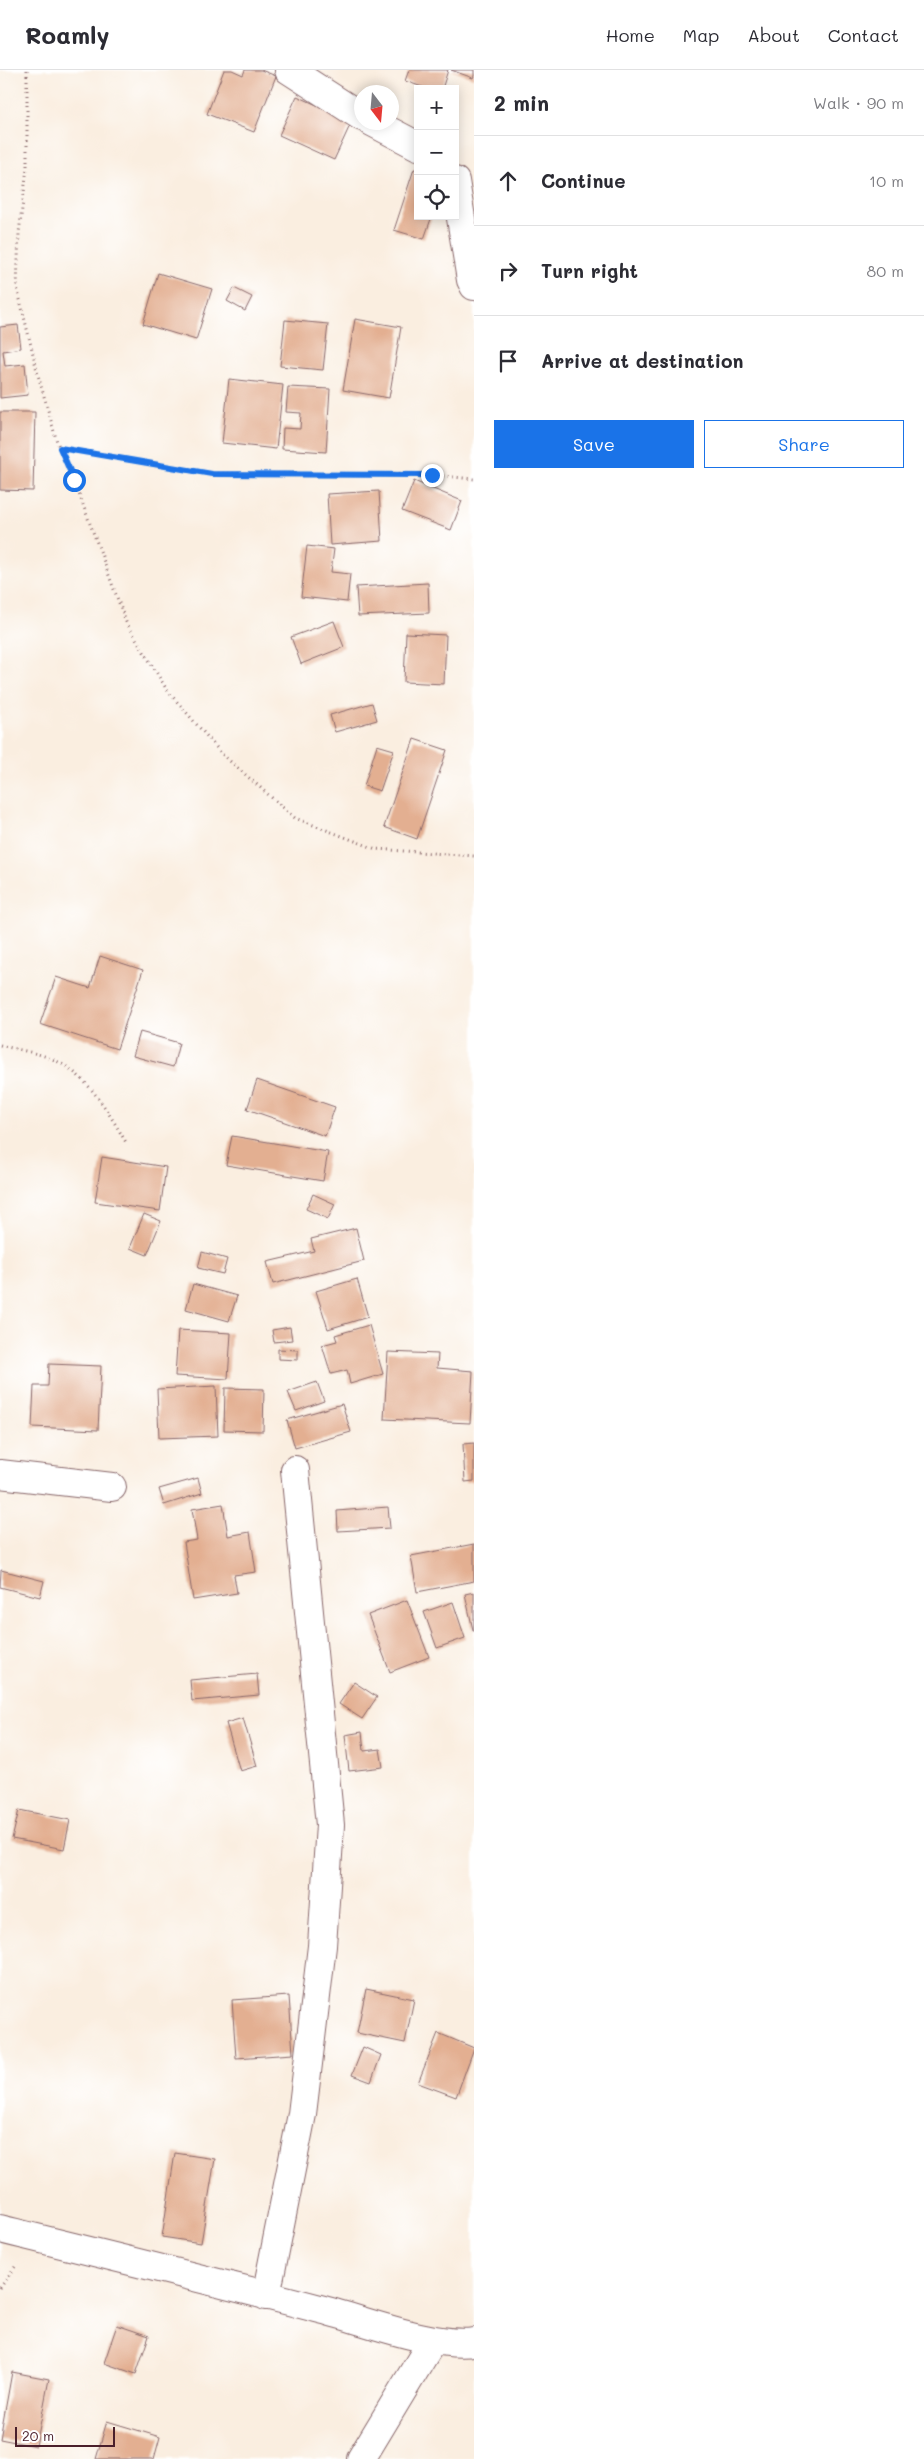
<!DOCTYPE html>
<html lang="en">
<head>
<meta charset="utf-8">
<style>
  body { margin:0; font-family:Mali,sans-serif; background:#f7f7f7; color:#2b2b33 }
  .controls { position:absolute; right:15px; top:15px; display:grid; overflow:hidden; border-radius:0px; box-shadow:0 2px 12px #0003 }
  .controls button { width:45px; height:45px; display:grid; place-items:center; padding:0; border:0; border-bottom:1px solid #e1e1e2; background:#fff; color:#2b2b33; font:25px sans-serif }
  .compass { position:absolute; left:354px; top:15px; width:45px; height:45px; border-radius:50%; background:#fff; box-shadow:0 2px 12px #0003; rotate:164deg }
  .scale { position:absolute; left:15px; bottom:12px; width:100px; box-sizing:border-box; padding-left:5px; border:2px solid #4a1f2b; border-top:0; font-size:14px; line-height:18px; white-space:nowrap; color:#4a1f2b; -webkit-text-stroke:4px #fff; paint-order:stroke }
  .stop { position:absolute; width:15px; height:15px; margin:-11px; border:4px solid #1a73e8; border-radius:50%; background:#fff }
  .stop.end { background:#1a73e8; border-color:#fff; box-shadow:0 1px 5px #0008 }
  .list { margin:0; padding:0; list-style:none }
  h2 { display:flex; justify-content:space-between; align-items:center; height:65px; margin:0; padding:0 20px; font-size:21px }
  h2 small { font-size:16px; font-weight:400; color:#7c7c81 }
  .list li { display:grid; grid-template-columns:32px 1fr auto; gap:15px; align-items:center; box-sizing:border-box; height:90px; padding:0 20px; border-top:1px solid #e1e1e2 }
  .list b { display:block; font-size:19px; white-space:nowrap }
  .list em { font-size:16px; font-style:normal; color:#7c7c81 }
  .actions { display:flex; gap:10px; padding:15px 20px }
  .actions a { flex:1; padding:11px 0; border:1px solid #1a73e8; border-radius:0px; text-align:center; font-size:18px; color:#1a73e8 }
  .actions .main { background:#1a73e8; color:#fff }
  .icon { flex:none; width:28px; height:28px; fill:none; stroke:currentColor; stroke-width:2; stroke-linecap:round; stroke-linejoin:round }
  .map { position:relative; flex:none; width:474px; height:2389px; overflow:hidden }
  header { display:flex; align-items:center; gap:30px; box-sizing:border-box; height:70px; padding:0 25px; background:#fff; border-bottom:1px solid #e1e1e2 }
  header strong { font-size:24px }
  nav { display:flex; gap:28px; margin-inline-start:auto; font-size:18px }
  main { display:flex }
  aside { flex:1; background:#fff }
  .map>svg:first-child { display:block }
  .building { fill:#e3af91 }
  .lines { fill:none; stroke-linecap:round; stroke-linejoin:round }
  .minor-casing { stroke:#88676a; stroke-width:30 }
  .path { stroke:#88676a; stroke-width:3; stroke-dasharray:1 4; stroke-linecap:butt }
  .minor { stroke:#fff; stroke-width:28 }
  .route { stroke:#1a73e8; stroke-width:6 }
</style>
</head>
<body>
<header>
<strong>Roamly</strong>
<nav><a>Home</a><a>Map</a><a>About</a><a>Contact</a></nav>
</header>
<main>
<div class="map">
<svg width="474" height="2389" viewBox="0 0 474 2389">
  <rect width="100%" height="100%" fill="#fff"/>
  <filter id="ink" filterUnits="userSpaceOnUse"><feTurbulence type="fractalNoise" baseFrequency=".02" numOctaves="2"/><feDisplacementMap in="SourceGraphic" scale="10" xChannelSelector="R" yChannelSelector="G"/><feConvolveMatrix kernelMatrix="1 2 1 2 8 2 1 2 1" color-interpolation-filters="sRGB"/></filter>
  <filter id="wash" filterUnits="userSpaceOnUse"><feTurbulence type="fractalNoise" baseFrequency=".0096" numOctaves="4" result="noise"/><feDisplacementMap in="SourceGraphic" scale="20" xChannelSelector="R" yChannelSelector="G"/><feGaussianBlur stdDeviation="1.12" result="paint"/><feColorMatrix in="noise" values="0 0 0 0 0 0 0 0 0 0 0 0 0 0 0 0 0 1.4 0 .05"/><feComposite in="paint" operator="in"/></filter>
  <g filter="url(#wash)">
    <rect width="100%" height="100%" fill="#faeee0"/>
    <g id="blocks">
      <!-- building -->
      <path class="building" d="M224,0H232L243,5L245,0H261L276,6L254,62L207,44Z
        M409,0H448L442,19H428L405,11Z
        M451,0H474V6L473,8Z
        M297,26L352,51L334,90L279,65Z
        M414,99L418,100V146H432L424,169L394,160Z
        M158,203L212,219L196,270L143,254Z
        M234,218L252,227L245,241L227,231Z
        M355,249L401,257L389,328L343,320Z
        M285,250L328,254L323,300L280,296Z
        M18,255L21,278L3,281L5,296L25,294L28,325L0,328V257Z
        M229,309L283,315L276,379L222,373Z
        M288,317L330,319L326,382L282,379L283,358L300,359L301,343L286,342Z
        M0,342H35L33,421L0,420Z
        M414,411L462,431L451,460L402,441Z
        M379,421L382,471L330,475L327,424Z
        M307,476L334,479L331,502L350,504L347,532L301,527Z
        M428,513L429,543L358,546L356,517Z
        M334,551L344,577L301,594L291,567Z
        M406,563L446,565L444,614L404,612Z
        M372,633L377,650L335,662L330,645Z
        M414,669L447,680L417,769L384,757Z
        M377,675L394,680L380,721L364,716Z
        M100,886L143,900L117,979L40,954L56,907L90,918Z
        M140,962L179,973L173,997L133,986Z
        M257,1010L335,1037L325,1066L247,1039Z
        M232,1066L328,1082L323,1111L226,1095Z
        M102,1087L166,1097L160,1141L95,1132Z
        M313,1124L335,1134L328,1149L306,1139Z
        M144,1144L161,1151L147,1185L130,1178Z
        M356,1158L364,1191L273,1214L267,1192L314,1181L311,1169Z
        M202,1182L227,1189L223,1204L198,1198Z
        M357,1209L368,1247L328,1259L316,1221Z
        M193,1214L237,1226L229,1251L186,1239Z
        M369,1255L383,1304L350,1314L347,1300L331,1304L322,1275L337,1271L335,1265Z
        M290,1257L292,1270L274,1272L272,1260Z
        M178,1260L231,1263L228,1309L175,1306Z
        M278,1279L298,1280V1290L278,1289Z
        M388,1282L438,1284L437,1298L473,1301L470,1353L384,1349Z
        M49,1294L101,1296L98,1360L32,1357L34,1316H48Z
        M317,1312L324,1331L296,1341L288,1322Z
        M216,1316L218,1366L159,1368L157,1319Z
        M225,1318L264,1319L263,1361L224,1360Z
        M342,1334L351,1362L295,1378L287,1350Z
        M474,1373V1411L465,1412L463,1374Z
        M198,1408L202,1423L164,1435L159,1419Z
        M223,1434L228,1466L250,1462L256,1502L234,1505L237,1523L193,1530L184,1472L197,1470L192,1439Z
        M388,1437L390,1458L338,1461L337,1441Z
        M474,1474V1511L417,1522L411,1486Z
        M1,1500L44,1511L40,1527L0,1517Z
        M474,1522V1560H473L465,1524Z
        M407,1530L429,1587L390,1602L368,1545Z
        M453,1532L465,1568L437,1578L424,1542Z
        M257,1604L259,1625L192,1631L190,1610Z
        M354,1612L377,1627L362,1649L339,1634Z
        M243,1648L257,1696L240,1701L226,1653Z
        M362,1662L364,1681L380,1679L383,1697L349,1701L345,1665Z
        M19,1740L70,1750L64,1779L12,1769Z
        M366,1919L414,1929L405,1973L357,1963Z
        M289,1926L293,1984L236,1988L232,1930Z
        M438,1963L474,1978L456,2027L418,2013Z
        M363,1977L381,1985L371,2012L352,2005Z
        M175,2083L215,2089L201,2173L162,2167Z
        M117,2255L149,2266L136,2304L104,2293Z
        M12,2302L49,2309L36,2376L0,2369Z
        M107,2351L160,2367L154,2389H96Z"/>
    </g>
  </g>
  <g filter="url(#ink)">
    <use href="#blocks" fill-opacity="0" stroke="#88676a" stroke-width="1"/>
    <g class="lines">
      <!-- minor casing -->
      <g class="minor-casing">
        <path id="minor" d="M289,0L362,47
          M372,52L418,76
          M455,111L471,210L474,216
          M0,1404L112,1417
          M0,2159C106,2185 213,2211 320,2239C360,2249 434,2278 474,2272
          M266,2226L302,2044L322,1876L330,1755L295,1400
          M361,2389L433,2270"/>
      </g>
      <!-- path -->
      <path class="path" d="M27,0V98L19,163L17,217L38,305L57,372L74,410L126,552L167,620L223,685L295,748L376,779L474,786
        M60,378L212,404L431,405L474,409
        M0,975C17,980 36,982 52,989C88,1004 108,1042 127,1074
        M0,2218L17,2194"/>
      <!-- minor -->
      <use href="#minor" class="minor"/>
    </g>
  </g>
  <g class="lines" filter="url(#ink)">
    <!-- route -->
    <path class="route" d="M74,410L60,378L212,404L432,405"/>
  </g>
</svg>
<div class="controls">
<button>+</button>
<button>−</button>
<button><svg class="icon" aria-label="locate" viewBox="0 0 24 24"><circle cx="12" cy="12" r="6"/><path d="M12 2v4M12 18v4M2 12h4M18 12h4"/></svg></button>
</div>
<svg class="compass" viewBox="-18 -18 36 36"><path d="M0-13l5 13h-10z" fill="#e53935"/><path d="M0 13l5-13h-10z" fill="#7c7c81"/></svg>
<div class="scale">20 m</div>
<div class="stop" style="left:74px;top:410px"></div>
<div class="stop end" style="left:432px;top:405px"></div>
</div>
<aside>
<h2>2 min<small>Walk · 90 m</small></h2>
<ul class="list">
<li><svg class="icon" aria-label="ahead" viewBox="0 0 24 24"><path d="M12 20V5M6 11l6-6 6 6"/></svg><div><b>Continue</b></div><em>10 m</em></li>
<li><svg class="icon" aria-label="right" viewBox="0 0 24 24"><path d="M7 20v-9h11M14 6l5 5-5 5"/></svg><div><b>Turn right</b></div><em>80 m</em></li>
<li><svg class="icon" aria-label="arrive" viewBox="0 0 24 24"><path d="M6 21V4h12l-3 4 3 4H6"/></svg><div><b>Arrive at destination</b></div></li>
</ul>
<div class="actions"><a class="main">Save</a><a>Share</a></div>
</aside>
</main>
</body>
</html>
